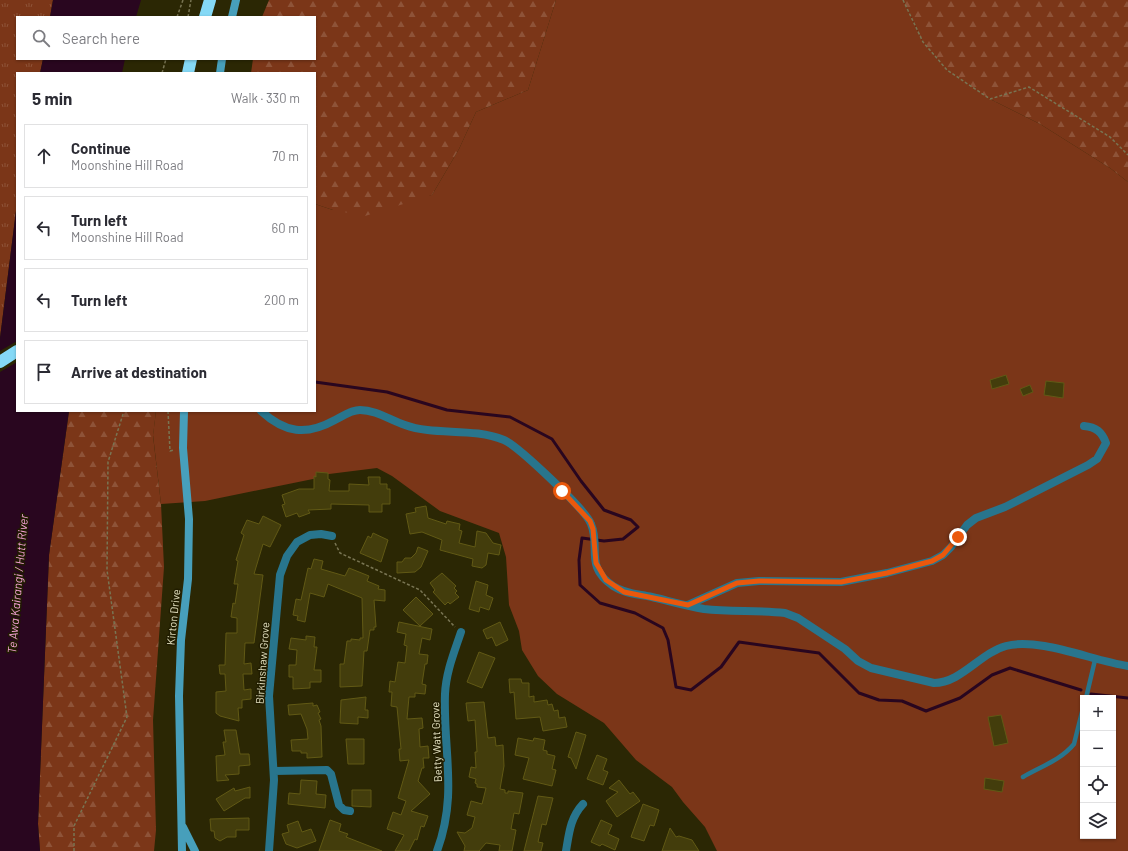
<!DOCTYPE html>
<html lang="en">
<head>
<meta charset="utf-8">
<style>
  body { margin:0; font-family:Barlow,sans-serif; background:#f2f2f3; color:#2b2b33 }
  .controls { position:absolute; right:12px; bottom:12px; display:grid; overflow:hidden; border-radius:0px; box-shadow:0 1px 3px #0004 }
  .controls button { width:36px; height:36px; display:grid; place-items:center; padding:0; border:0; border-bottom:1px solid #e1e1e2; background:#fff; color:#2b2b33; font:20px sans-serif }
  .stop { position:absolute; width:12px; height:12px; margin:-9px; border:3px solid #ea580c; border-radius:50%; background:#fff }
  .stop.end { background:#ea580c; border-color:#fff; box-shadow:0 1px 4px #0008 }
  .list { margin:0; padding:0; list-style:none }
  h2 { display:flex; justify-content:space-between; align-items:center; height:52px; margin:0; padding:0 16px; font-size:17px }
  h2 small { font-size:13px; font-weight:400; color:#7c7c81 }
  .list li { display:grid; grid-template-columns:26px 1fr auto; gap:12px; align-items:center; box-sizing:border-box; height:64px; margin:0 8px 8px; padding:0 8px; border:1px solid #e1e1e2; border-radius:0px }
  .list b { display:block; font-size:15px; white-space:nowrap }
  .list p { margin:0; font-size:13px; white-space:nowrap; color:#7c7c81 }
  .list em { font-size:13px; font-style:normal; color:#7c7c81 }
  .icon { flex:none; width:22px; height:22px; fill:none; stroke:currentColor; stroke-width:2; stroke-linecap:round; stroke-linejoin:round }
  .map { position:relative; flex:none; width:1128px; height:851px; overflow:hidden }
  .search { position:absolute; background:#fff; box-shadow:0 1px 3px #0004; left:16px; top:16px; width:300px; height:44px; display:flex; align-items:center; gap:10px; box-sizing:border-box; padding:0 14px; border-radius:0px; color:#7c7c81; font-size:15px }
  .panel { position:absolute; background:#fff; box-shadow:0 1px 3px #0004; left:16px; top:72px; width:300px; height:340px; border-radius:0px }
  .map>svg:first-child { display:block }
  .green { fill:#7b3618; fill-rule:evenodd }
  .forest { fill:url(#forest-firs) }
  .park { fill:url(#park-tufts) }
  .water { fill:#29061f }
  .pier { fill:#2b2704 }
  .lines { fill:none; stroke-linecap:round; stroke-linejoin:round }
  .stream { stroke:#29061f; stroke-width:3 }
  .building { fill:#433d0c; stroke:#615915 }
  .path { stroke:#797553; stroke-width:1.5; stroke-dasharray:3 2; stroke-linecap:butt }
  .lane { stroke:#28758d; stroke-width:4.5 }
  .street { stroke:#28758d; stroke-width:8 }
  .secondary { stroke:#479fbb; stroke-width:8 }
  .highway { stroke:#85d9f6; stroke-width:12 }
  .route { stroke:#ea580c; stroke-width:5 }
  .labels { text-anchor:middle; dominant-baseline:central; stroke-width:3; stroke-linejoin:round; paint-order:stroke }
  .street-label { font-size:11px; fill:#e5e2c1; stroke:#211d00 }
  .water-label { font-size:12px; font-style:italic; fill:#f5a1d6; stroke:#211d00 }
</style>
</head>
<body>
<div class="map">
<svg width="1128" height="851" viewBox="0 0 1128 851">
  <defs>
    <pattern id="forest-firs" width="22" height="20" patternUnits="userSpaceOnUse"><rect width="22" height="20" fill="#7b3618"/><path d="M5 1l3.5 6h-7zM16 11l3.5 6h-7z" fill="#8e5338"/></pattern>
    <pattern id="park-tufts" width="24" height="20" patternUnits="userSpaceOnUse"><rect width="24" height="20" fill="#7b3618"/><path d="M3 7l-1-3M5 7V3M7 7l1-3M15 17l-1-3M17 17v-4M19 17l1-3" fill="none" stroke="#8e5338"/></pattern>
  </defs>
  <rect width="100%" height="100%" fill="#2b2704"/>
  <!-- green -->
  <path class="green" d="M556,0H903L923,42L990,99L1040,124L1110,168L1128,182V851H717L705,827L683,802L672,787L636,760L604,723L557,694L538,676L522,650L519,631L509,605L506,557L499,533L440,511L392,476L377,468L329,474L313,479L205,501L161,504L153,435L156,411H315V204L333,210L432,195L459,149L476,112L528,90ZM1083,698H1113V836H1083Z"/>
  <!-- forest -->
  <path class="forest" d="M269,0H556L528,90L476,112L459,149L432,195L365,216L333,210L315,204V73H251L253,59H315V17H262Z
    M903,0H1128V182L1110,168L1040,124L990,99L947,70L923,42Z
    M69,411H156L153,436L161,504L164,567L153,720L156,830L154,851H40L38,824L49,555Z"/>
  <!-- park -->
  <path class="park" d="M0,0H53L50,17H17V59H43L40,73H17V203L0,338Z"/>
  <!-- water -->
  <path class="water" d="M53,0H141L136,17H50Z
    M43,59H125L122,73H40Z
    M17,203V411H69L49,555L38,824L40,851H0V338Z"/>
  <!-- pier -->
  <path class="pier" d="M17,341V362L0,372V351Z"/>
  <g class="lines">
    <!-- stream -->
    <path class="stream" d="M315,382L387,392L447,410L510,417L552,439L581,481L604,510L631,520L638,527L623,539L604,541L582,538L579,560L580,585L600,603L635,613L663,628L668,640L676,687L691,690L721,667L739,642L819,653L859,693L879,700L902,701L926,711L960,698L992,675L1010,668L1081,690
      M1091,694L1128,698"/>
  </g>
  <!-- building -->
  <path class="building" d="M1006,375L1009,384L992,389L990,380Z
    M1046,381L1064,383L1063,398L1044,395Z
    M1030,385L1033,392L1023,396L1020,389Z
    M316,472L328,473V479L330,480L329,491H349V484L369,485L368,477H380V484H387V489H390V504H382V512H369V505L331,504V509L308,510L310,513L299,517L297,513L286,517L282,505L285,504L282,495L299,489H314V476L316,477Z
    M426,506L428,518L446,524L447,521L460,524L459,530L462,531L459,543L475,547L477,531L486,533L493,543L501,545L499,555L488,553L486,565L482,568L472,566L473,559L440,550L442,540L422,532L410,534L406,514L416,512L415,508Z
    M263,516L281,525L270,547L263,544L254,574L263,575L254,643H245L244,664L251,663L252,674H243L244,690L251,689V699L242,700V708H238L239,721L220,716L216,713V692L226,691L225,674H220L219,665H225L226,633H237V618L231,617L233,603L235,604L238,584H234L238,561L236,560L244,535L241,533L247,520L259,524Z
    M373,533L388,540L381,562L360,553L368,536L371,538Z
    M418,547L428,551L421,567L415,572L397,573V562H402L405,558H411L416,553Z
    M314,559L323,561L321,569L345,576L349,568L369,576L367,581L379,586L378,589L385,590V601L374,600L376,627H374V630H370L367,651H364L362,686L340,687V664H344L347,641H351V639L360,640V638H363L362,598L328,584L324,597L310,593L305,622L297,620L298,616L293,615L296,599L301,600L308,568L311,569Z
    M442,573L456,586L454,588L457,591L455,593L459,597L450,604L448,602L445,605L433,592L435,590L430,583Z
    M476,581L488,585L486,595L493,598L489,610L480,607L479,612L469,609Z
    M416,597L433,614L420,626L403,610Z
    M399,622L432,629L430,640L422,638L419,654L428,655L427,664H425L422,684L426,685L425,694L415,693V697H409L407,719L422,718L423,728L419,729L420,747L428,746L429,758H423L424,768H422L418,781L430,794L411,811L428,816L424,827L421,826L417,840L415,839L409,851H395L404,835L387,829L393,812L401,815L406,801L398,798L409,760L400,761L399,749H401L397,707L391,706L392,692H389L390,681L395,682L398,662L405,663L407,646L404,645L406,634L397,632Z
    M500,622L508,640L496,646L492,637L487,639L483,630Z
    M306,636L315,637L314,647H317L314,670H321V682H310V688L293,689V677H289V665H296L297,650L289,649L291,638L306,640Z
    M479,652L495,658L482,688L467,682Z
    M509,679H521L522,683H529V697L534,696V702L547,700L548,705L552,704L554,711L558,710L559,718L565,717L567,727L543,731L540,717L516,719L514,692L510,693Z
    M366,697L365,710H368V718L358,717V724L340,723L341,700Z
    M484,702L488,738L495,737L496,746L503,745L504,766L500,789L505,790V793H508V791L523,793L519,814L514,813L511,829L516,830L512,851H499L500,845L486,843L479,851H464L465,846L457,832L465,833L472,828L475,817L467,815L471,801L482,804L486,788L477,787V784L475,783L476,779L469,777L471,767L476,768L475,752H477L475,720L468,721L466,703Z
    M313,703V706L317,705L320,712L318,713L321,719L319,720L321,726L322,757L307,758V753H301V751H292L291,740L308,739L307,729L301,714L289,715L288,705Z
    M1001,715L1008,743L994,746L988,717Z
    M224,730H236L240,754H249L250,765L239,766V774L225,775L229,780L217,781L216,756L225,755L223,742H226Z
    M576,732L586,735L576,769L571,758L568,757Z
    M518,738L533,741L534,738L545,740L543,750L547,751V754L555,756L552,769L556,770L552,786L523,779L529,758L515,755Z
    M346,739H364V764H348Z
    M597,755L607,759L603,770L608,772L603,785L587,779Z
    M985,778L1004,781L1002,792L984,789Z
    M301,780L317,781L316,794L326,795L325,808L288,804L289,793L300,794Z
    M619,780L630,794L633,792L640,801L617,817L606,801L618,792L609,788Z
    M250,787V798H245L224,811L216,799L234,788L235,791Z
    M352,790H371V807L352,806Z
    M538,796L553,798L546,825L542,824L538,842L543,843L541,851H524Z
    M643,804L659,810L654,826L650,825L644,841L631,837Z
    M249,818V830H236V837H227L220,841L215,838L214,831H211L210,819Z
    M330,820L341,824L339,831L348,834L346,837L382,851H319Z
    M601,820L612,825L608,834L619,839L615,850L602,844L600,846L591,842Z
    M298,821L302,832L311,829L316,841L297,848L286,844L282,834L289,832L287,825Z
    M670,828L676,837L679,836L692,840L699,851H662Z"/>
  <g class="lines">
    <!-- path -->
    <path class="path" d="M903,0L923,42L947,70L990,99L1029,87L1110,137L1128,155
      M177,17L183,0
      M188,17L191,0
      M162,73L166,59
      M168,411L170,451L174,450
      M335,543L340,553L420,590L455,627
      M74,851V826L127,717L107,570L108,462L124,411"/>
    <!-- lane -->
    <path class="lane" d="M1086,698L1095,660
      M1023,777C1040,767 1061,760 1074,744L1083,708"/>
    <!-- street -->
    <path class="street" d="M261,411C285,433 306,436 335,420C343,416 351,410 360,410C376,410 390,420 405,425C435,436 472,427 504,440C518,446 586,510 591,524C601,548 584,566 613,586C625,594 639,594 652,597C669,601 687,606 704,609C731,612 758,610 785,613L798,618L845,649L858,661L871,668L934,683C961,683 980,653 1006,646C1039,637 1093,661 1128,666
      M688,605L737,583L759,581L841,582L887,573L932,561L943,555L951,547L967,525L976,518L1005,507L1088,465L1097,459L1106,443C1102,432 1096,427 1084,426
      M274,771L327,770L331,774L339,805L344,810L350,811
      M269,851L274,780L269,696L280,575L287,556L297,542L310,535L321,534L332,536
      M437,851C458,794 443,752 445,694C446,672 454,653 461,632
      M566,851C569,834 570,818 583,804"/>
    <!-- secondary -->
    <path class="secondary" d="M232,17L236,0
      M220,73L222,59
      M183,827L195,851
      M182,851L179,696L181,640L188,579L189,519L183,448L184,411"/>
    <!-- highway -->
    <path class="highway" d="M205,17L210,0
      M188,73L191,59
      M0,362L17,351"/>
  </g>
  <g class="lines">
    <!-- route -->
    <path class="route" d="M562,491L590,521L593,529L596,563L606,580L624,592L688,605L737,583L759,581L841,582L887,573L932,561L943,555L958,537"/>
  </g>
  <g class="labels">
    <!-- street labels -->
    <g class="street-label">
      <text transform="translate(173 617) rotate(-84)">Kirton Drive</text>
      <text transform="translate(262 663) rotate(-86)">Birkinshaw Grove</text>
      <text transform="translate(436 742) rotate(-92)">Betty Watt Grove</text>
    </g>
    <!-- water labels -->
    <g class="water-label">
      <text transform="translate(17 584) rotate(-85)">Te Awa Kairangi / Hutt River</text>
    </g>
  </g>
</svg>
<div class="controls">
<button>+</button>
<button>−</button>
<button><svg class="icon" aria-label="locate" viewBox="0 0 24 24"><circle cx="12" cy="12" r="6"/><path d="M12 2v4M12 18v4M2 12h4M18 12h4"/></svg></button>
<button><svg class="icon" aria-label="layers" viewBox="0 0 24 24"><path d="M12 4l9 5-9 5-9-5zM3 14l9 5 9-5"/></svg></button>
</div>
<div class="stop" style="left:562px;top:491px"></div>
<div class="stop end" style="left:958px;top:537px"></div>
<div class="search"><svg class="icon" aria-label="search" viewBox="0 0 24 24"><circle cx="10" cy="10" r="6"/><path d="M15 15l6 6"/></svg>Search here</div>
<section class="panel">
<h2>5 min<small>Walk · 330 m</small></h2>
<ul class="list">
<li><svg class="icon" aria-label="ahead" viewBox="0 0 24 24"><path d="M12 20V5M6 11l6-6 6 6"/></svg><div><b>Continue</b><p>Moonshine Hill Road</p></div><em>70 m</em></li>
<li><svg class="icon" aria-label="left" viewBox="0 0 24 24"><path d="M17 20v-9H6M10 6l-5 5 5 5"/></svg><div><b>Turn left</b><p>Moonshine Hill Road</p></div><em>60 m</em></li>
<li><svg class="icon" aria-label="left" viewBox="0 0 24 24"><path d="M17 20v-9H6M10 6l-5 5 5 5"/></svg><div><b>Turn left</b></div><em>200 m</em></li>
<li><svg class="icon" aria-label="arrive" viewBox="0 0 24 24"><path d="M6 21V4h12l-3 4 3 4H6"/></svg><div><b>Arrive at destination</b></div></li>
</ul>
</section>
</div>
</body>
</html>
